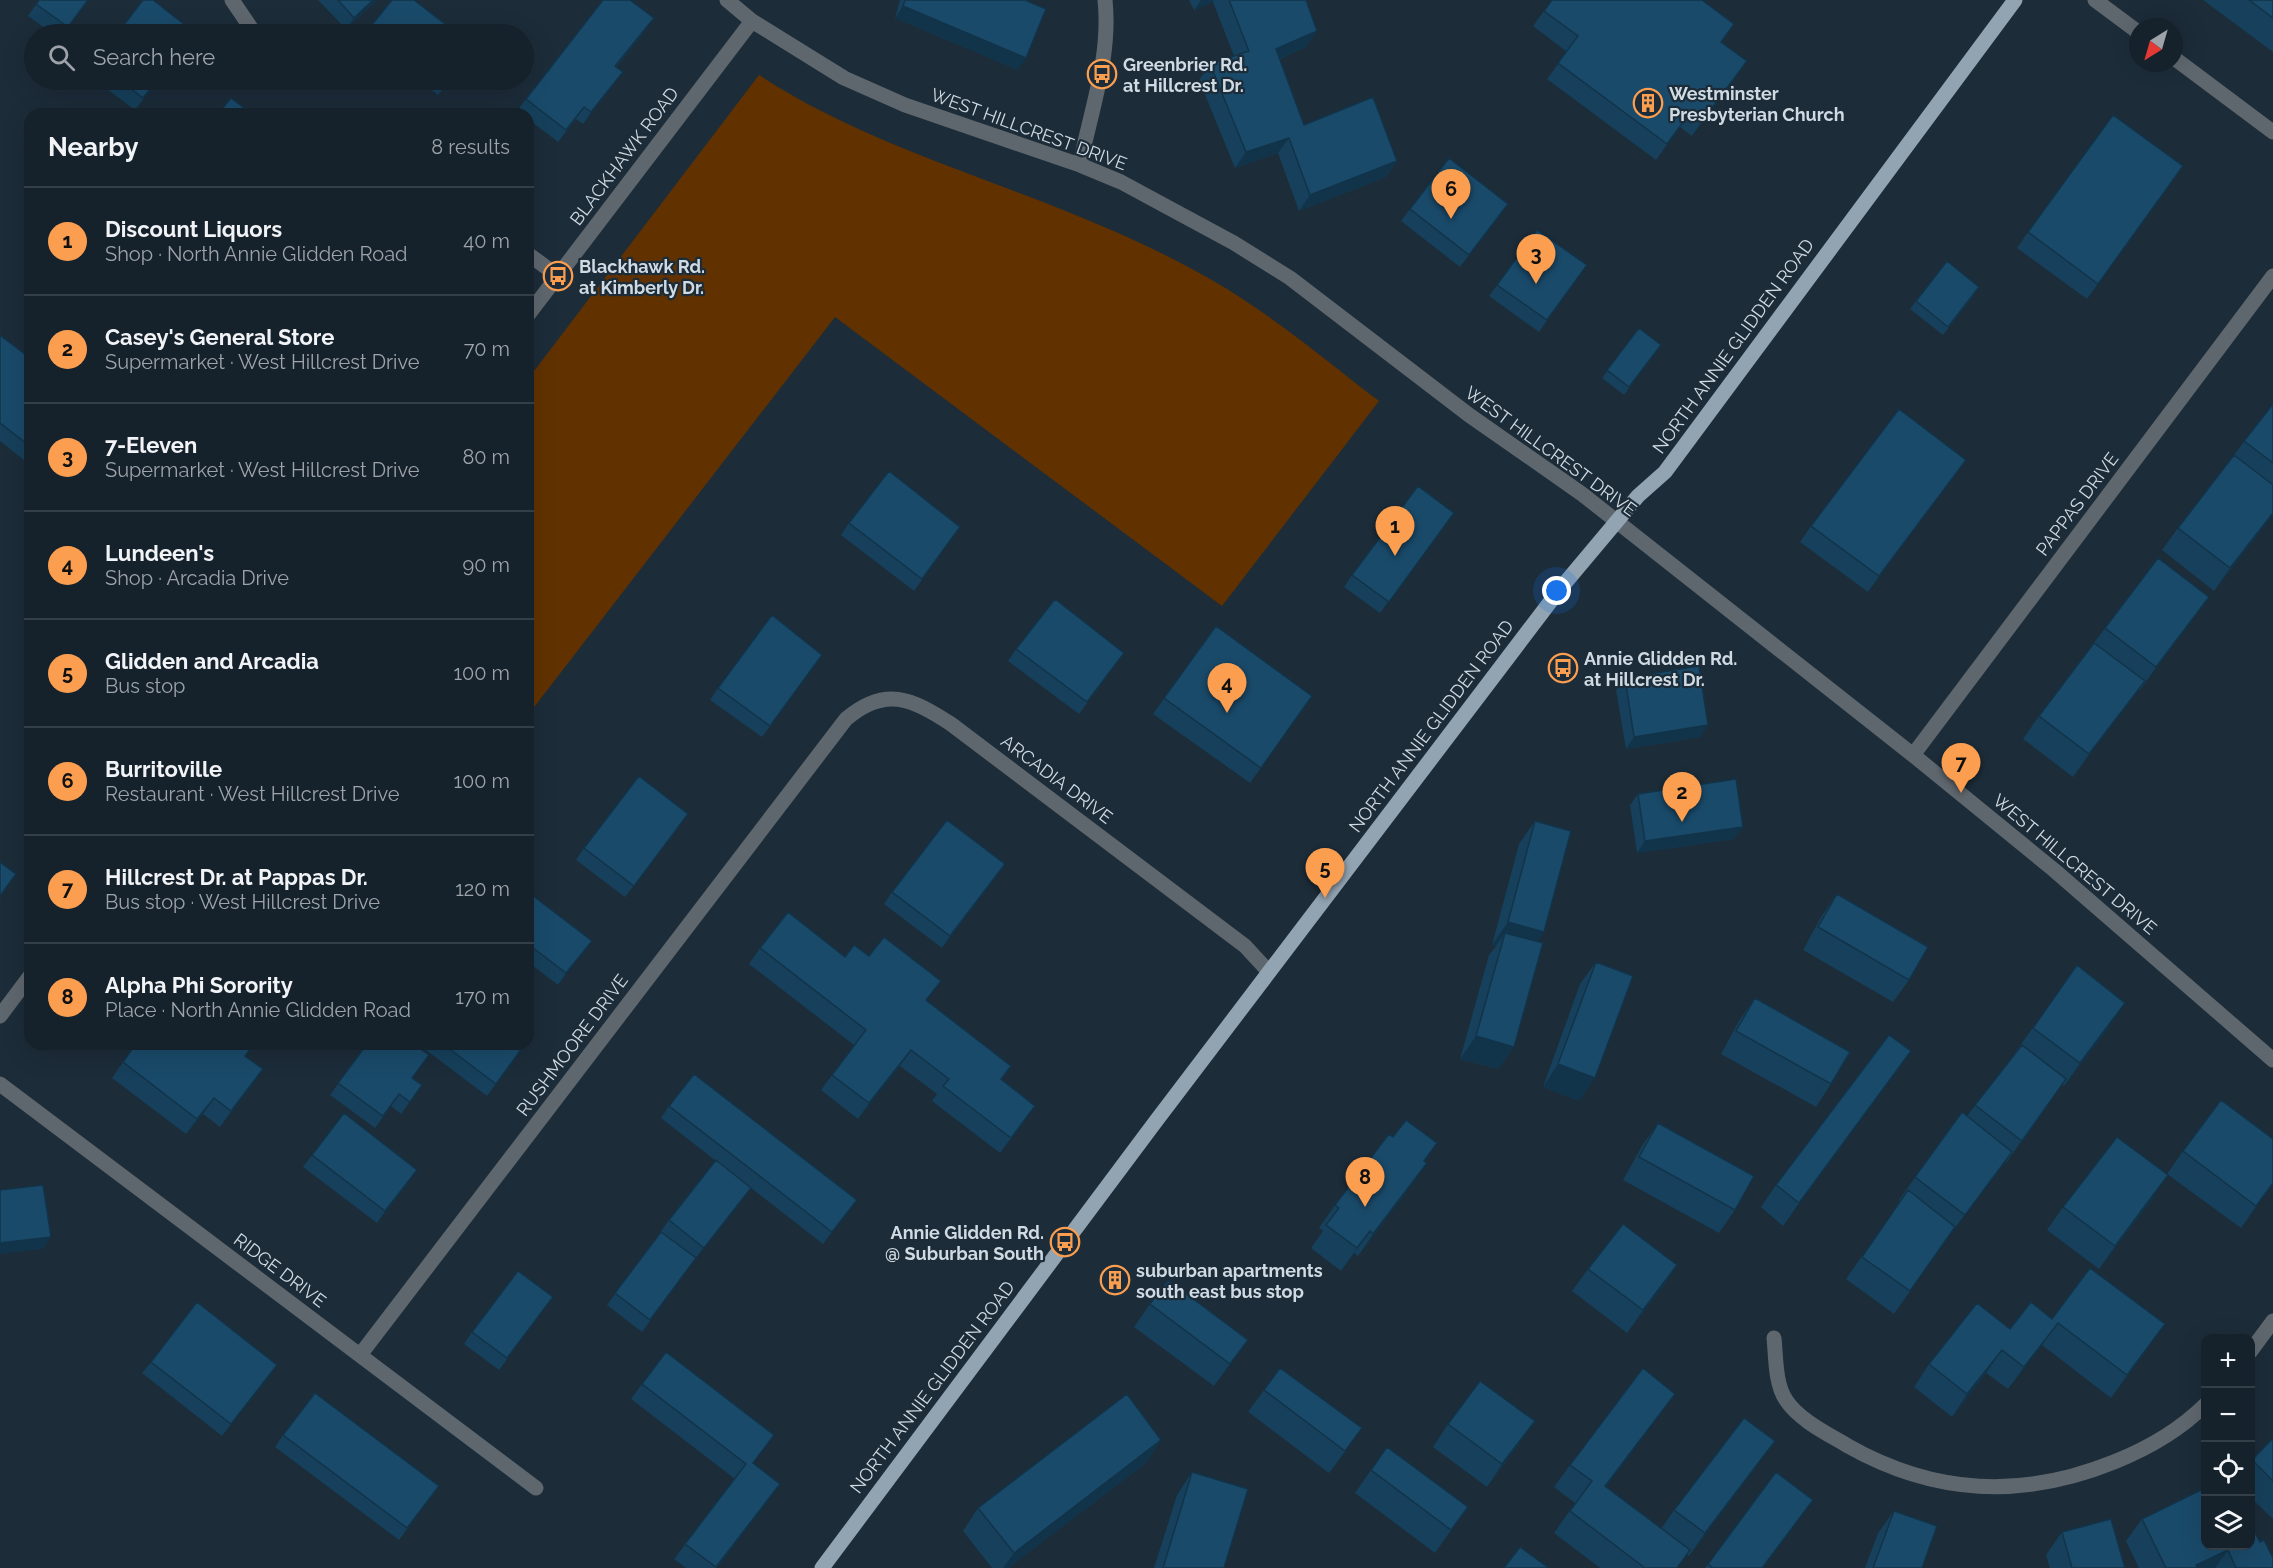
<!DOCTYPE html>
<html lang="en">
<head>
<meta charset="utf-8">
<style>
  body { margin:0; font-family:Raleway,sans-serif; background:#1e2933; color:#f1f3f6 }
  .controls { position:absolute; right:18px; bottom:18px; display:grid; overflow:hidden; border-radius:12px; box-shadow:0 6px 24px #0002 }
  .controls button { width:54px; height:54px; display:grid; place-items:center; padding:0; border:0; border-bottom:2px solid #343e47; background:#15212b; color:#f1f3f6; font:30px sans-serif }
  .compass { position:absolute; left:2129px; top:18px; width:54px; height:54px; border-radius:50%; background:#15212b; box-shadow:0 6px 24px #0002; rotate:217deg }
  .you { position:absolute; left:1557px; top:591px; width:21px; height:21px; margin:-15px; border:4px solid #fff; border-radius:50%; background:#1a73e8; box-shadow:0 0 0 9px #1a73e833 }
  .badge { display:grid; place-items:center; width:39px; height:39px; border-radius:50%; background:#fb9e50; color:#111; font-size:20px; font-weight:700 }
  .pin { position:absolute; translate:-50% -50px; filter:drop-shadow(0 2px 3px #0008) }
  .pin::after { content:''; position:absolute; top:32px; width:21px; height:18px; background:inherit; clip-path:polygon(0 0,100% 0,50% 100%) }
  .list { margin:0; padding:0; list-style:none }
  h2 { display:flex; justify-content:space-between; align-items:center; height:78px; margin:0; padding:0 24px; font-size:26px }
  h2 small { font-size:20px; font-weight:400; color:#9da3a9 }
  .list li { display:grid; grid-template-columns:39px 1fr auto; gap:18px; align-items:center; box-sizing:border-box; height:108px; padding:0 24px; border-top:2px solid #343e47 }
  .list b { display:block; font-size:22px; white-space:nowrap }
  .list p { margin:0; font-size:20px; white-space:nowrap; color:#9da3a9 }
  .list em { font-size:20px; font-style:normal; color:#9da3a9 }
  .icon { flex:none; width:33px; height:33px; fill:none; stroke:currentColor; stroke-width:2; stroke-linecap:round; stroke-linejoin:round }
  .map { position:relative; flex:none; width:2273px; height:1568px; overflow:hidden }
  .search { position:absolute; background:#15212b; box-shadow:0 6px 24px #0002; left:24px; top:24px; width:510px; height:66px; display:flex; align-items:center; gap:15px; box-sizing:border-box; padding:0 21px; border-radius:33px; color:#9da3a9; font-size:22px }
  .panel { position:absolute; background:#15212b; box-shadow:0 6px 24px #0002; left:24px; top:108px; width:510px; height:942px; border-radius:18px }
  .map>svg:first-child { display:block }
  .green { fill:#613200 }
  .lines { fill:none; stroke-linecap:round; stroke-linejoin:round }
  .minor { stroke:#5f676e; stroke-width:15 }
  .major { stroke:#92a3b1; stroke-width:15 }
  .wall { fill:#16405b }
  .shaded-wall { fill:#12344a }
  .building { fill:#1a4a6a; stroke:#12344a; stroke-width:1.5 }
  .labels { text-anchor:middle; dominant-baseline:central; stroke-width:4.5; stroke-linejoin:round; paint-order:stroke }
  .poi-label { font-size:18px; font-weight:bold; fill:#d0dae2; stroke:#1c2c39; text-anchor:start }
  .street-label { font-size:18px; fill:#d0dae2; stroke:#1c2c39 }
</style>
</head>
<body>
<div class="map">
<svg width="2273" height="1568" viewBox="0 0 2273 1568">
  <rect width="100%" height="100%" fill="#1c2c39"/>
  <!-- green -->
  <path class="green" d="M759,75C869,147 997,179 1116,232C1148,246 1180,262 1210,279C1270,313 1324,359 1379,401L1222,606L835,317L528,715V379Z"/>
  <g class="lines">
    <!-- minor -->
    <path class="minor" d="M232,0L255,34
      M727,0L752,21L844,78L905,105L1080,165L1121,182L1234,243L1290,278L1469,415L1582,494L1913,755L2054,870L2273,1060
      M2095,0L2138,32
      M2174,58L2273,132
      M1080,165C1091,109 1111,57 1105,0
      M528,254L558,276
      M528,315L752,21
      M1913,755L2273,276
      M0,1016L30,976
      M0,1084L536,1488
      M1774,1338C1776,1357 1775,1384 1786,1400C1799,1420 1828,1434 1848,1446C1935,1495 2022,1499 2114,1462C2149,1448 2179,1431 2206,1404
      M2250,1352L2273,1321
      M360,1355L846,719C885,686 911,698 951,724L1245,946L1269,972"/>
    <!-- major -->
    <path class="major" d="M822,1568L1156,1121L1560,589L1638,496L1665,472L2015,0"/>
  </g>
  <!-- wall -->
  <path class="wall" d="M39,0H88L63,34H53L28,16Z
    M318,0H377L346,29Z
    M900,0H1025L1018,70L895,18Z
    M1189,0H1306L1317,31L1306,47L1280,59L1304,125L1397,161L1386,177L1299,211L1278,153L1235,168L1199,80L1210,64L1234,56L1213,2L1194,10Z
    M1552,0L1722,42L1747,61L1692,136L1680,127L1656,160L1547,79L1567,52L1533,26Z
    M2203,0H2273V52Z
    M371,26L458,34H365Z
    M646,30L616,67L614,84L583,124L576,119L558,142L528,119V114H521L517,111L526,99Z
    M95,80H158L135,110Z
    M419,80H450L438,95Z
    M2172,182L2087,299L2017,248L2028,232Z
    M30,186V197L25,194Z
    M1508,204L1460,267L1401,221L1410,209Z
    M1537,230L1587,265L1539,332L1489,296Z
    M1974,295L1943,335L1910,309L1916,301Z
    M1639,328L1661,345L1624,395L1602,378Z
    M0,335L30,358V451L24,460L0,441Z
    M2273,404V515L2214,591L2162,550L2178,528Z
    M1955,475L1868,592L1800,542L1811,526Z
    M1454,513L1380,613L1344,587L1352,575Z
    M849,523L960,527L914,591L841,535Z
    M2193,619L2140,690L2139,689L2073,777L2023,739L2039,716L2105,628Z
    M1216,626L1312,696L1250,783L1153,714Z
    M1016,649L1124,653L1079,714L1008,661Z
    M822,655L762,737L710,700L718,688Z
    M1625,678L1708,725L1700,737L1626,749L1616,690Z
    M1638,794L1734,839L1637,853L1630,805Z
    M1535,821L1544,932L1537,942L1514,1047L1498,1069L1460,1059L1489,955L1496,946L1492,945L1519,844Z
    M680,826L625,897L576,860L584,848Z
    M997,876L942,948L884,904L892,892Z
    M528,892L592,941L558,985L528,962Z
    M1837,894L1909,980L1893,1002L1803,950L1821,917Z
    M760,948L845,957L927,1001L1011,1066L1002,1079L1025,1121L1000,1153L932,1101L937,1094L900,1066L858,1119L821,1090L854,1045L749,964Z
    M1596,962L1579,1101L1543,1087L1580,984Z
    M2077,965L2110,1026L2064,1086L2062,1084L2006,1163L2005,1162L1948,1237L1894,1314L1846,1279L1900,1201L1899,1200L1962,1112L1967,1116L2017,1050Z
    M1755,998L1831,1084L1816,1107L1721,1054L1739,1021Z
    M367,1044L422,1085L401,1114L391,1106L375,1128L330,1095Z
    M418,1044H511L520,1051L487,1096Z
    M1911,1051L1783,1226L1761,1207L1776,1185Z
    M245,1056L252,1085L220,1127L203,1114L186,1134L112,1078L123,1062Z
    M669,1106L857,1200L823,1244L751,1188L695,1259L642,1332L607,1305L669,1220L716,1161L661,1118Z
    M1658,1123L1735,1210L1719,1233L1623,1180L1642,1146Z
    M1393,1137L1437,1143L1424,1161L1411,1186L1358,1256L1354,1253L1341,1271L1311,1248L1323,1231L1319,1228L1335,1205Z
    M2183,1151L2273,1184L2241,1228L2167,1174Z
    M312,1155L409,1182L377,1223L303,1167Z
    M2153,1198L2099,1269L2047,1230L2063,1207Z
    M1677,1265L1662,1288L1627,1333L1572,1291L1588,1269Z
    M1117,1268L1126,1275L1117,1288L1108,1281Z
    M553,1297L499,1370L464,1344L472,1332Z
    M1150,1304L1248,1340L1214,1386L1134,1327Z
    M2052,1319L2149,1347L2111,1398L2042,1345L2008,1389L1986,1373L1952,1417L1914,1387L1929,1364L2010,1329Z
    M151,1362L269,1377L222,1436L142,1373Z
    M642,1384L763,1450L753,1463L780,1484L717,1568H686L674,1559L735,1479L631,1399Z
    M1264,1390L1346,1451L1329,1473L1248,1412Z
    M1675,1394L1606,1487L1661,1529L1674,1510L1759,1463L1689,1556L1687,1554L1678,1568H1600L1554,1533L1575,1503L1554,1487L1570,1465Z
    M1448,1424L1519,1444L1487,1487L1433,1447Z
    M283,1435L439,1486L399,1540L275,1447Z
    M2273,1438V1519L2250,1497V1462Z
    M1161,1440L1146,1463L1008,1568H992L963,1531L978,1508Z
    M1371,1470L1452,1529L1435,1553L1355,1493Z
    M1192,1472L1224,1568H1154L1177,1495Z
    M1776,1472L1797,1522L1763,1568H1705Z
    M1894,1511L1922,1568H1865L1878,1533Z
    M2142,1519L2260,1542L2273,1568H2139L2126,1541Z
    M2062,1532L2125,1568H2050L2046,1555Z"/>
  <!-- shaded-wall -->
  <path class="shaded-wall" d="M373,0H377L346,29L354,18Z
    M1201,0H1214L1213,2L1194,10Z
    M903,6L1026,58L1018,70L895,18Z
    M654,18L646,30L606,78L615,66Z
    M1317,31L1306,47L1265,65L1276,49Z
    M1747,61L1736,77L1692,136L1703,120Z
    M623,72L614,84L583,124L591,112Z
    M1289,138L1278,153L1235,168L1246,152Z
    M1397,161L1386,177L1299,211L1310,195Z
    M1508,204L1500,216L1460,267L1469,255Z
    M1966,460L1955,475L1868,592L1879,576Z
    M2273,513V515L2214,591L2230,568Z
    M2209,597L2193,619L2140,690L2156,667Z
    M2145,681L2129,703L2073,777L2089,754Z
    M1708,725L1700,737L1626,749L1634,737Z
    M1743,827L1734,839L1637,853L1645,841Z
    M1005,864L997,876L942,948L950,936Z
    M1508,922L1544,932L1528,955L1505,933L1496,946L1492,945Z
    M592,941L583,953L558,985L566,973Z
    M2125,1003L2110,1026L2064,1086L2080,1063Z
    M1476,1036L1514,1047L1498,1069L1460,1059Z
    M911,1050L900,1066L858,1119L869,1103Z
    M1911,1051L1895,1074L1783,1226L1799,1203Z
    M1558,1064L1595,1078L1579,1101L1543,1087Z
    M263,1069L252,1085L220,1127L231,1111Z
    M214,1098L203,1114L186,1134L197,1119Z
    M1035,1106L1025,1121L1000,1153L1011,1138Z
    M2012,1152L1996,1175L1949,1237L1965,1215Z
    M1427,1163L1411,1186L1358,1256L1373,1234Z
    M417,1170L409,1182L377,1223L385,1211Z
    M2168,1175L2153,1198L2099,1269L2115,1246Z
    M2273,1183V1184L2241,1228L2256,1206Z
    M751,1188L743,1199L696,1259L704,1248Z
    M857,1200L849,1212L823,1244L832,1232Z
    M1370,1231L1354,1253L1341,1271L1357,1248Z
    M51,1237L43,1249L0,1254V1243Z
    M1677,1265L1662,1288L1627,1333L1643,1310Z
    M2058,1323L2042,1345L2008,1389L2024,1367Z
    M2165,1324L2149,1347L2111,1398L2127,1375Z
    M1248,1340L1232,1363L1214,1386L1230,1364Z
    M2002,1350L1986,1373L1952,1417L1967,1394Z
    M277,1365L269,1377L222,1436L231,1424Z
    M1675,1394L1659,1416L1590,1509L1605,1486Z
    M1535,1421L1519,1444L1487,1487L1502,1464Z
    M1362,1428L1346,1451L1329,1473L1345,1451Z
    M1161,1440L1146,1463L1008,1568H1003L1014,1553Z
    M1775,1441L1759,1463L1689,1556L1705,1533Z
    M780,1484L769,1500L717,1568H716Z
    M1813,1500L1763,1568H1762Z
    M2228,1550L2215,1568H2194L2196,1565Z"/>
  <!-- building -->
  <path class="building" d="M39,0H88L68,27L36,4Z
    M143,0H153L194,32L192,34H117Z
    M338,0H373L354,18Z
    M392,0H414L458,34H383L371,26Z
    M603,0H630L654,18L615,66L623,72L591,112L584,107L566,130L526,99Z
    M905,0H1025L1046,9L1026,58L903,6Z
    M1229,0H1306L1317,31L1276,49L1304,125L1373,97L1397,161L1310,195L1289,138L1246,152L1210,64L1249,51Z
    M1552,0H1702L1734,24L1721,42L1747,61L1703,120L1691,111L1667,144L1558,63L1578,36L1544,11Z
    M2249,0H2273V18Z
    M119,80H157L143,98Z
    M442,80H450L447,83Z
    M231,98L252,114H218Z
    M2113,115L2183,166L2098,284L2028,232Z
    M1449,158L1508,204L1469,255L1410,209Z
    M1537,230L1587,265L1547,320L1497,285Z
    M1947,261L1979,287L1948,327L1916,301Z
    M1639,328L1661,345L1629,387L1607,370Z
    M0,335L30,358V446L0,423Z
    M2273,404V463L2244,441Z
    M1899,409L1966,460L1879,576L1811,526Z
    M2234,455L2273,485V513L2230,568L2178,528Z
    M889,471L960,527L922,579L849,523Z
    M1418,486L1454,513L1389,602L1352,575Z
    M2158,558L2209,597L2156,667L2105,628Z
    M1055,599L1124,653L1087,702L1016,649Z
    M772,615L822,655L770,726L718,688Z
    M1216,626L1312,696L1261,768L1164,698Z
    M2094,643L2145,681L2089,754L2039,716Z
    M1699,666L1708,725L1634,737L1625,678Z
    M639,776L688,814L634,886L584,848Z
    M1736,779L1743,827L1645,841L1638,794Z
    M947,820L1005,864L950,936L892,892Z
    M1535,821L1571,831L1544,932L1508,922Z
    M0,862L16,874L0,896Z
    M528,892L592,941L566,973L528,944Z
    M1837,894L1928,947L1909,980L1818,927Z
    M788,912L845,957L854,945L869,956L884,937L941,981L926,1000L1011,1066L1001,1079L1035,1106L1011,1138L943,1086L949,1079L911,1050L869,1103L832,1075L866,1030L760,948Z
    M1505,933L1543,943L1514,1047L1476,1036Z
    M1596,962L1633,976L1595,1078L1558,1064Z
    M2077,965L2125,1003L2080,1063L2033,1028Z
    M1755,998L1850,1052L1831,1084L1736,1031Z
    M1889,1035L1911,1051L1799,1203L1776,1185Z
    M136,1044H251L253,1045L245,1056L263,1069L231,1111L214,1098L197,1119L123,1062Z
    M367,1044H413L429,1055L412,1078L422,1085L410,1102L399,1094L383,1116L338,1083Z
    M443,1044H511L520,1051L496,1084Z
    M2022,1045L2066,1079L2022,1141L1975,1105Z
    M694,1074L857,1200L832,1232L669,1106Z
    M2221,1100L2273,1139V1183L2256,1206L2183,1151Z
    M1962,1112L2012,1152L1965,1215L1915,1177Z
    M344,1113L417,1170L385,1211L312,1155Z
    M1406,1120L1437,1143L1424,1161L1427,1163L1373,1234L1370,1231L1357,1248L1326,1225L1339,1208L1335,1205L1389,1134L1393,1137Z
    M1658,1123L1754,1176L1735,1210L1639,1157Z
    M2117,1137L2168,1175L2115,1246L2063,1207Z
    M716,1160L751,1188L704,1248L669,1220Z
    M43,1185L51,1237L0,1243V1190Z
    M1908,1190L1955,1227L1910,1291L1862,1257Z
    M1623,1224L1677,1265L1643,1310L1588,1269Z
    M661,1232L696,1258L650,1320L615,1293Z
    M1117,1268L1126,1275L1119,1284L1110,1277Z
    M2090,1268L2165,1324L2127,1375L2058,1323L2024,1367L2002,1350L1967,1394L1929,1364L1977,1303L2010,1329L2031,1302L2052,1319Z
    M518,1271L553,1297L507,1358L472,1332Z
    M1168,1280L1248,1340L1230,1364L1150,1304Z
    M197,1302L277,1365L231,1424L151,1362Z
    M666,1352L774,1435L753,1463L780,1484L716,1567L685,1544L746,1464L642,1384Z
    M1280,1368L1362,1428L1345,1451L1264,1390Z
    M1643,1368L1675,1394L1605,1486L1690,1550L1677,1568H1645L1570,1511L1592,1481L1570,1465Z
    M1480,1381L1535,1421L1502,1464L1448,1424Z
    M315,1393L439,1486L407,1528L283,1435Z
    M1127,1394L1161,1440L1014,1553L978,1508Z
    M1744,1418L1775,1441L1705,1533L1674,1510Z
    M2273,1438V1481L2252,1460Z
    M1387,1447L1468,1507L1451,1530L1371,1470Z
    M1192,1472L1248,1489L1224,1568H1163Z
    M1776,1472L1813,1500L1762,1568H1713L1708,1564Z
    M2205,1488V1545H2250V1530L2253,1529L2260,1542L2264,1540L2273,1558V1568H2236L2228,1550L2196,1565L2198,1568H2166L2142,1519Z
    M1894,1511L1937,1526L1922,1568H1873Z
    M2111,1519L2125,1568H2072L2062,1532Z
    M1520,1547L1549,1568H1504Z"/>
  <!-- icons -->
  <defs>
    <g id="bus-ring" transform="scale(1.5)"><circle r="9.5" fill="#1c2c39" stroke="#fb9e50" stroke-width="1.5"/><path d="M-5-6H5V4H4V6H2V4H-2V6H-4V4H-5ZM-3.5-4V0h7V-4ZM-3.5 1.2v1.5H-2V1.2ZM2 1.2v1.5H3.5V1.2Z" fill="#fb9e50"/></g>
    <g id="building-ring" transform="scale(1.5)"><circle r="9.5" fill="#1c2c39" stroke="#fb9e50" stroke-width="1.5"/><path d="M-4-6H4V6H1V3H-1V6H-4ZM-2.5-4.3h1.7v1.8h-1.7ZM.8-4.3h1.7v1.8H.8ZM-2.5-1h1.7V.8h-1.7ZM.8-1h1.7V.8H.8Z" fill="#fb9e50"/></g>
  </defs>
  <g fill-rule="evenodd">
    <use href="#bus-ring" x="1102" y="74"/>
    <use href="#building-ring" x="1648" y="103"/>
    <use href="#bus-ring" x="558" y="276"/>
    <use href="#bus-ring" x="1563" y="668"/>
    <use href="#bus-ring" x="1065" y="1242"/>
    <use href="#building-ring" x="1115" y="1280"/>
  </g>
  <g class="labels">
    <!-- poi labels -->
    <g class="poi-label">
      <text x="1123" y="64">Greenbrier Rd.<tspan x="1123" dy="21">at Hillcrest Dr.</tspan></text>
      <text x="1669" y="93">Westminster<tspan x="1669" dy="21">Presbyterian Church</tspan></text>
      <text x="579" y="266">Blackhawk Rd.<tspan x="579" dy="21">at Kimberly Dr.</tspan></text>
      <text x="1584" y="658">Annie Glidden Rd.<tspan x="1584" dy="21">at Hillcrest Dr.</tspan></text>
      <text x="1044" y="1232" text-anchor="end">Annie Glidden Rd.<tspan x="1044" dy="21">@ Suburban South</tspan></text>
      <text x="1136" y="1270">suburban apartments<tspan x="1136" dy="21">south east bus stop</tspan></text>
    </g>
    <!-- street labels -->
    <g class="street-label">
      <text transform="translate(1029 129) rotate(20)">WEST HILLCREST DRIVE</text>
      <text transform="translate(624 156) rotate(-53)">BLACKHAWK ROAD</text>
      <text transform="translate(1733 346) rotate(-54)">NORTH ANNIE GLIDDEN ROAD</text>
      <text transform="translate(1551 451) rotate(36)">WEST HILLCREST DRIVE</text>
      <text transform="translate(2077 504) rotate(-53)">PAPPAS DRIVE</text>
      <text transform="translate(1431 726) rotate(-53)">NORTH ANNIE GLIDDEN ROAD</text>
      <text transform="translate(1057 779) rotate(37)">ARCADIA DRIVE</text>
      <text transform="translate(2075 864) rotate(40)">WEST HILLCREST DRIVE</text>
      <text transform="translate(572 1045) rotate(-53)">RUSHMOORE DRIVE</text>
      <text transform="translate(280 1270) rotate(37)">RIDGE DRIVE</text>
      <text transform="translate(932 1387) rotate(-53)">NORTH ANNIE GLIDDEN ROAD</text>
    </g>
  </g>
</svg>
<div class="controls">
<button>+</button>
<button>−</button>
<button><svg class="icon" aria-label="locate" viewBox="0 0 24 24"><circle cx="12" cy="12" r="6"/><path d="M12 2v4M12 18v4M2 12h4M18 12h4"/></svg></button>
<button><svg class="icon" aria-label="layers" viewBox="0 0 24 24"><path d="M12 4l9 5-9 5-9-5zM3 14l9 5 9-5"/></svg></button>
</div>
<svg class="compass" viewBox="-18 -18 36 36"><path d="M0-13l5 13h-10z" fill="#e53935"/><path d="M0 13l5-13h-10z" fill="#9da3a9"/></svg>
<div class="you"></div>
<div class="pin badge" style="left:1395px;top:556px">1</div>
<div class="pin badge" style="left:1682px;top:822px">2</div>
<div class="pin badge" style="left:1536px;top:284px">3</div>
<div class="pin badge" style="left:1227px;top:713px">4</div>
<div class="pin badge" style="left:1325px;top:898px">5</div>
<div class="pin badge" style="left:1451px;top:219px">6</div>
<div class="pin badge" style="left:1961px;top:793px">7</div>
<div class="pin badge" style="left:1365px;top:1207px">8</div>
<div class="search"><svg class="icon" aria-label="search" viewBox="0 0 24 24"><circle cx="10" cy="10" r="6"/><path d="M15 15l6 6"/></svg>Search here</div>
<section class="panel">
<h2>Nearby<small>8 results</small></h2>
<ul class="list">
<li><span class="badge">1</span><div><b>Discount Liquors</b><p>Shop · North Annie Glidden Road</p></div><em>40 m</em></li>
<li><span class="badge">2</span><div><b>Casey's General Store</b><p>Supermarket · West Hillcrest Drive</p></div><em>70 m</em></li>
<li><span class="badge">3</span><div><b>7-Eleven</b><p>Supermarket · West Hillcrest Drive</p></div><em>80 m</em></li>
<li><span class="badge">4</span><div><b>Lundeen's</b><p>Shop · Arcadia Drive</p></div><em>90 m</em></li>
<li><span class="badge">5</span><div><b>Glidden and Arcadia</b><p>Bus stop</p></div><em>100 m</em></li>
<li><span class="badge">6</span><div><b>Burritoville</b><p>Restaurant · West Hillcrest Drive</p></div><em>100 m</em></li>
<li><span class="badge">7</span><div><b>Hillcrest Dr. at Pappas Dr.</b><p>Bus stop · West Hillcrest Drive</p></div><em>120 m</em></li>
<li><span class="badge">8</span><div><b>Alpha Phi Sorority</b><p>Place · North Annie Glidden Road</p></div><em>170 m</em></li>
</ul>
</section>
</div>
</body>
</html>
